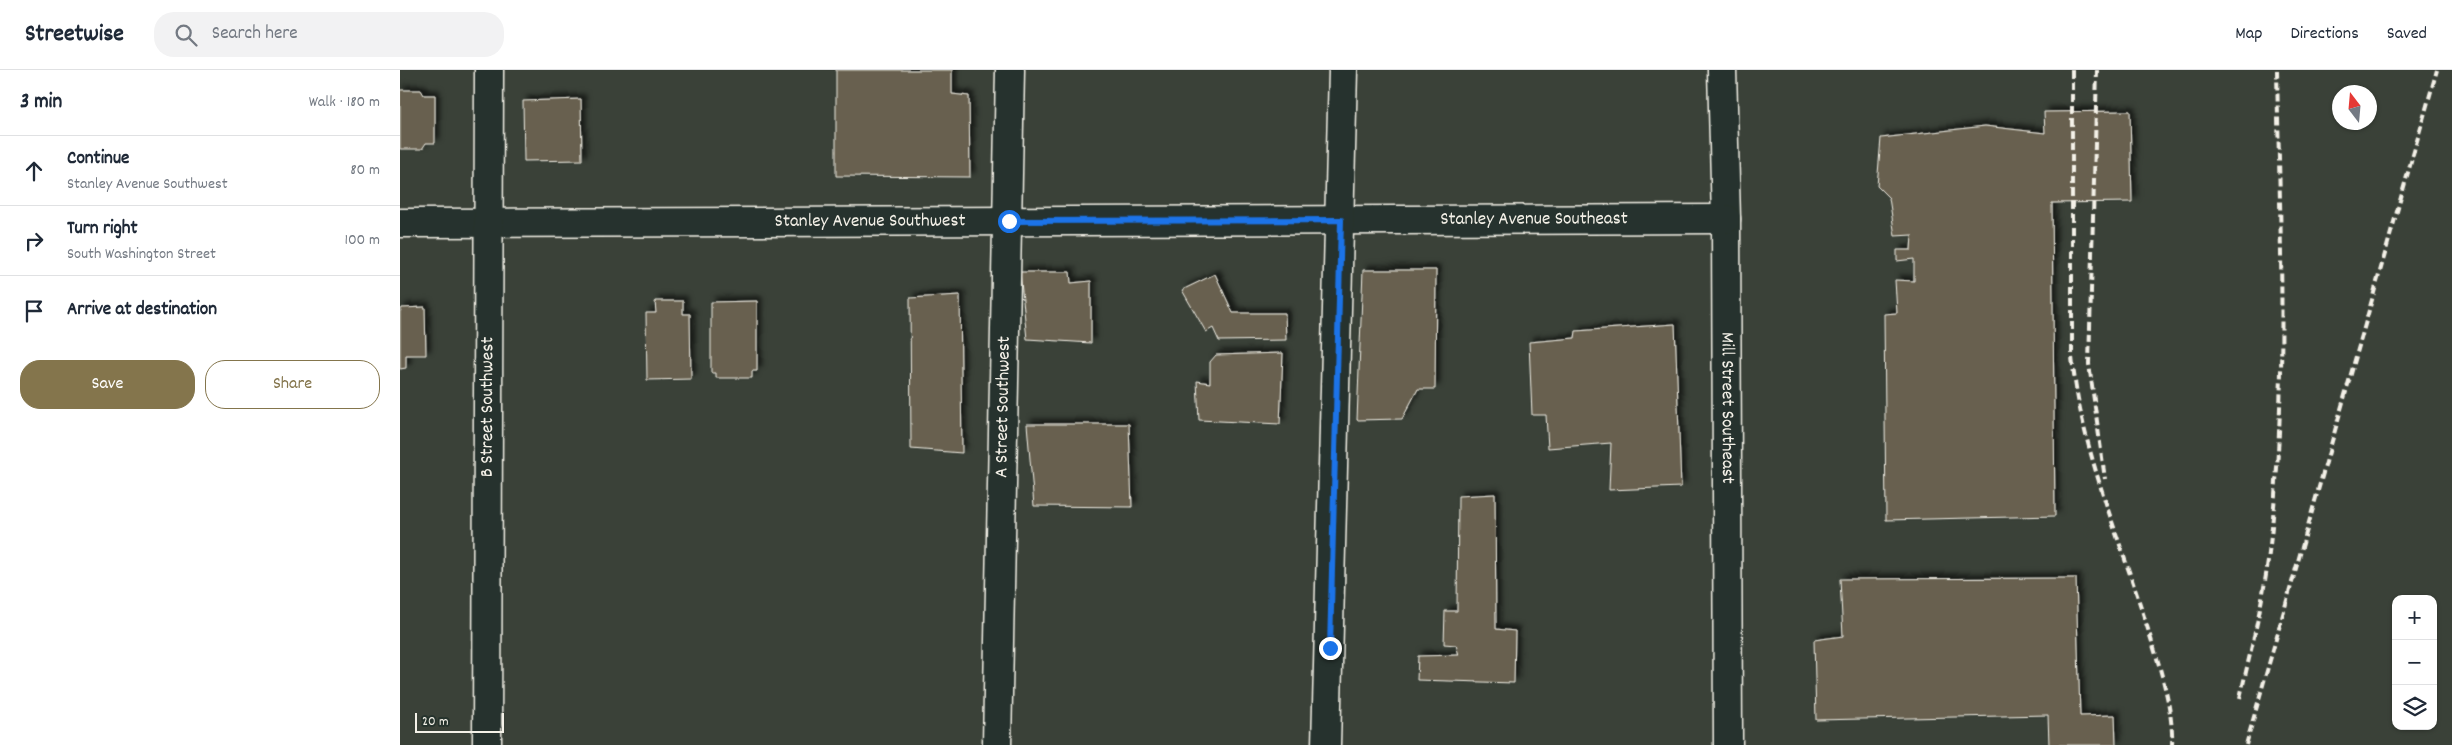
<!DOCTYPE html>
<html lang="en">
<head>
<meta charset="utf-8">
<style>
  body { margin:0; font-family:Dekko,sans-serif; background:#f2f2f3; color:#1f2937 }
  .controls { position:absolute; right:15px; bottom:15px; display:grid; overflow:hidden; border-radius:10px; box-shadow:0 1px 4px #0004 }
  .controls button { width:45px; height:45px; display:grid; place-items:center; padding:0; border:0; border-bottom:1px solid #e0e1e3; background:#fff; color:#1f2937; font:25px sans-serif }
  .compass { position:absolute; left:1932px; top:15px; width:45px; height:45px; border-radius:50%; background:#fff; box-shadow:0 1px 4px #0004; rotate:344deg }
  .scale { position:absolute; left:15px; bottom:12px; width:89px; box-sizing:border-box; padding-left:5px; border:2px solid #f4f1e8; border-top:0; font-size:14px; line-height:18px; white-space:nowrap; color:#f4f1e8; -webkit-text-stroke:4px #26332d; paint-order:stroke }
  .stop { position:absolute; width:15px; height:15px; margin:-11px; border:4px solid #1a73e8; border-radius:50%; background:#fff }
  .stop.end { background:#1a73e8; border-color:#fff; box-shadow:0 1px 5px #0008 }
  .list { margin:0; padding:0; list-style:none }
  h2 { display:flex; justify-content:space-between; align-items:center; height:65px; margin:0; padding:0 20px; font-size:21px }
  h2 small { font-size:16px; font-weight:400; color:#747a83 }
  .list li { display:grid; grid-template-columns:32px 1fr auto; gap:15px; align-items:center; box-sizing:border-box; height:70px; padding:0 20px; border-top:1px solid #e0e1e3 }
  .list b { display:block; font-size:19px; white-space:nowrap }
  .list p { margin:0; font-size:16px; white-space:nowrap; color:#747a83 }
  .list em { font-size:16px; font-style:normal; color:#747a83 }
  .actions { display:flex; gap:10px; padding:15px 20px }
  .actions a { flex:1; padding:11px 0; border:1px solid #84754c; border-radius:20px; text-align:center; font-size:18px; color:#84754c }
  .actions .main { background:#84754c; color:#fff }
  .icon { flex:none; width:28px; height:28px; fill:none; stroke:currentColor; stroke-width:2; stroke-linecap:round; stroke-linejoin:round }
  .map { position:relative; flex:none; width:2052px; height:675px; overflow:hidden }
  header { display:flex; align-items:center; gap:30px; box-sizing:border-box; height:70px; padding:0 25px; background:#fff; border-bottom:1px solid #e0e1e3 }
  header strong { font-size:24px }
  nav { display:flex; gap:28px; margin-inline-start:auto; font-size:18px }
  .search { width:350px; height:45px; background:#f2f2f3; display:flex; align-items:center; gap:12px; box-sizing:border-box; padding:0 18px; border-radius:20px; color:#747a83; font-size:19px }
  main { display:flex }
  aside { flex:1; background:#fff }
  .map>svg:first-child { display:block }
  .building { fill:#676150; stroke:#f4f1e8; filter:url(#shadow) }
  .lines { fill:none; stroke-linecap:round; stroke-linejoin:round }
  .minor-casing { stroke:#f4f1e8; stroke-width:31 }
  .minor { stroke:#26332d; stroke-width:28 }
  .rail { stroke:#f4f1e8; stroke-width:4; stroke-dasharray:8 4; stroke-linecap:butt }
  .route { stroke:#1a73e8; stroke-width:6 }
  .labels { text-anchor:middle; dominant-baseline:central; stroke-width:4; stroke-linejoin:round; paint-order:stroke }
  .street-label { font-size:19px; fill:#f4f1e8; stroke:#26332d }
</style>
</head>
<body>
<header>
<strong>Streetwise</strong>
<div class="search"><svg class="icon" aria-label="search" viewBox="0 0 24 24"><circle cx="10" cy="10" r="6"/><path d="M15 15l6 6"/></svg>Search here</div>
<nav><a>Map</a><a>Directions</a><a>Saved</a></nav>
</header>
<main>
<aside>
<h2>3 min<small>Walk · 180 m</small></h2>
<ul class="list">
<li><svg class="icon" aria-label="ahead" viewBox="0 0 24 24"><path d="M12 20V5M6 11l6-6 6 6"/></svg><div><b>Continue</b><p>Stanley Avenue Southwest</p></div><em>80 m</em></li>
<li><svg class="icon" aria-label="right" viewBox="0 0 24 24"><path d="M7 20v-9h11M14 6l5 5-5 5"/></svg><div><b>Turn right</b><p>South Washington Street</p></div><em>100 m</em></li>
<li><svg class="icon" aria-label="arrive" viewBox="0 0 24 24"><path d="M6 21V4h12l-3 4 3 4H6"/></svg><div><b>Arrive at destination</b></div></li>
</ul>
<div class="actions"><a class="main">Save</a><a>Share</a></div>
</aside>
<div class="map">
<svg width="2052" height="675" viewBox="0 0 2052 675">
  <defs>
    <filter id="shadow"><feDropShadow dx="4.5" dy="-4.5" stdDeviation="2.5" flood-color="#0009"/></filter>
  </defs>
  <rect width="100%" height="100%" fill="#3a4138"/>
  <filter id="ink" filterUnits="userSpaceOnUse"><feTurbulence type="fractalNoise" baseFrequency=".02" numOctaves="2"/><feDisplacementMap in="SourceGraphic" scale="10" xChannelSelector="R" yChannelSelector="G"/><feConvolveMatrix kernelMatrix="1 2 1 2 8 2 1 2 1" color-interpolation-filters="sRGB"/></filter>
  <g filter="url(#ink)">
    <!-- building -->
    <path class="building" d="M436,0H552V24L569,26L570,107L436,106Z
      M0,20H21L24,25H35V73H26L22,79H0Z
      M181,29L182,90L124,91L123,31Z
      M1730,41L1732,132L1652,133L1655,446L1486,450L1484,244L1497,243L1495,210L1514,211V189L1497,191V180H1511L1512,165L1495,166L1489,128L1477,116L1481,68L1585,56L1645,63L1644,42Z
      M963,200H1036L1035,319H1018L1002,349L957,350Z
      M620,202H670L671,213L691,211V273L627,269Z
      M815,204L833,243H885L886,270L819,271L813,258L806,262L782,220Z
      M560,225L562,383L511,379L510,228Z
      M255,231H283V244H290L291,309L247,310L246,243H256Z
      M357,231V301H352V308H316V303H311V232Z
      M25,237L26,285H6V298L0,299V242L2,238Z
      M1275,254L1281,417L1209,420L1211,373L1148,378L1146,345H1132L1129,272L1175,268L1176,261Z
      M883,283L880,354L799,350L797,311L810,313V292L816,285Z
      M627,354H729L732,437L634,436Z
      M1095,424L1096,559L1115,561L1114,613L1017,610L1018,586L1059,585L1056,575L1044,574L1045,541H1057L1058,426Z
      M1676,508L1680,646L1715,645L1716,675H1649L1648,645L1416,650L1414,570L1443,566L1440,509Z"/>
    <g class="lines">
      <!-- minor casing -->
      <g class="minor-casing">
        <g id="minor">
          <path id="s1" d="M1322,0L1326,149L1328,675"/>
          <path id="s2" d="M0,153L1326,149"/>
          <path id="s3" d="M87,675L89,0"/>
          <path id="s4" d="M597,675L610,0"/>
          <path d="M926,675L943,0"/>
        </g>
      </g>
      <!-- minor -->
      <use href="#minor" class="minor"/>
      <!-- rail -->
      <path class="rail" d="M1672,0V287C1681,379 1719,466 1746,553C1757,588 1774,638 1772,675
        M1697,0L1689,294L1705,409
        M1840,628C1850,583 1862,537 1868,491C1889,328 1880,164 1877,0
        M1846,675L2037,0"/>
    </g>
  </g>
  <g class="lines" filter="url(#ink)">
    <!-- route -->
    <path class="route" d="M609,151L941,150L930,578"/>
  </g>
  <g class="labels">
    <!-- street labels -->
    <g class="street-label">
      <text stroke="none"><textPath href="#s2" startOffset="1134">Stanley Avenue Southeast</textPath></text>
      <text stroke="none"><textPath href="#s2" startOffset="470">Stanley Avenue Southwest</textPath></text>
      <text stroke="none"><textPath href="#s3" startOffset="338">B Street Southwest</textPath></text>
      <text stroke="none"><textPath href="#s1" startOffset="338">Mill Street Southeast</textPath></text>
      <text stroke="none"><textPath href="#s4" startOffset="338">A Street Southwest</textPath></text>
    </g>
  </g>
</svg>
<div class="controls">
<button>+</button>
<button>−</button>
<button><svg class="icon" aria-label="layers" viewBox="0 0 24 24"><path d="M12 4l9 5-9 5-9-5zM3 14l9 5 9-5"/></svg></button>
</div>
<svg class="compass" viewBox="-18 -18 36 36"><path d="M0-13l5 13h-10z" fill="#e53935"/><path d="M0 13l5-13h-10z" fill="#747a83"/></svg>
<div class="scale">20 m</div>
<div class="stop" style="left:609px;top:151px"></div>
<div class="stop end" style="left:930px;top:578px"></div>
</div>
</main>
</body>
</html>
